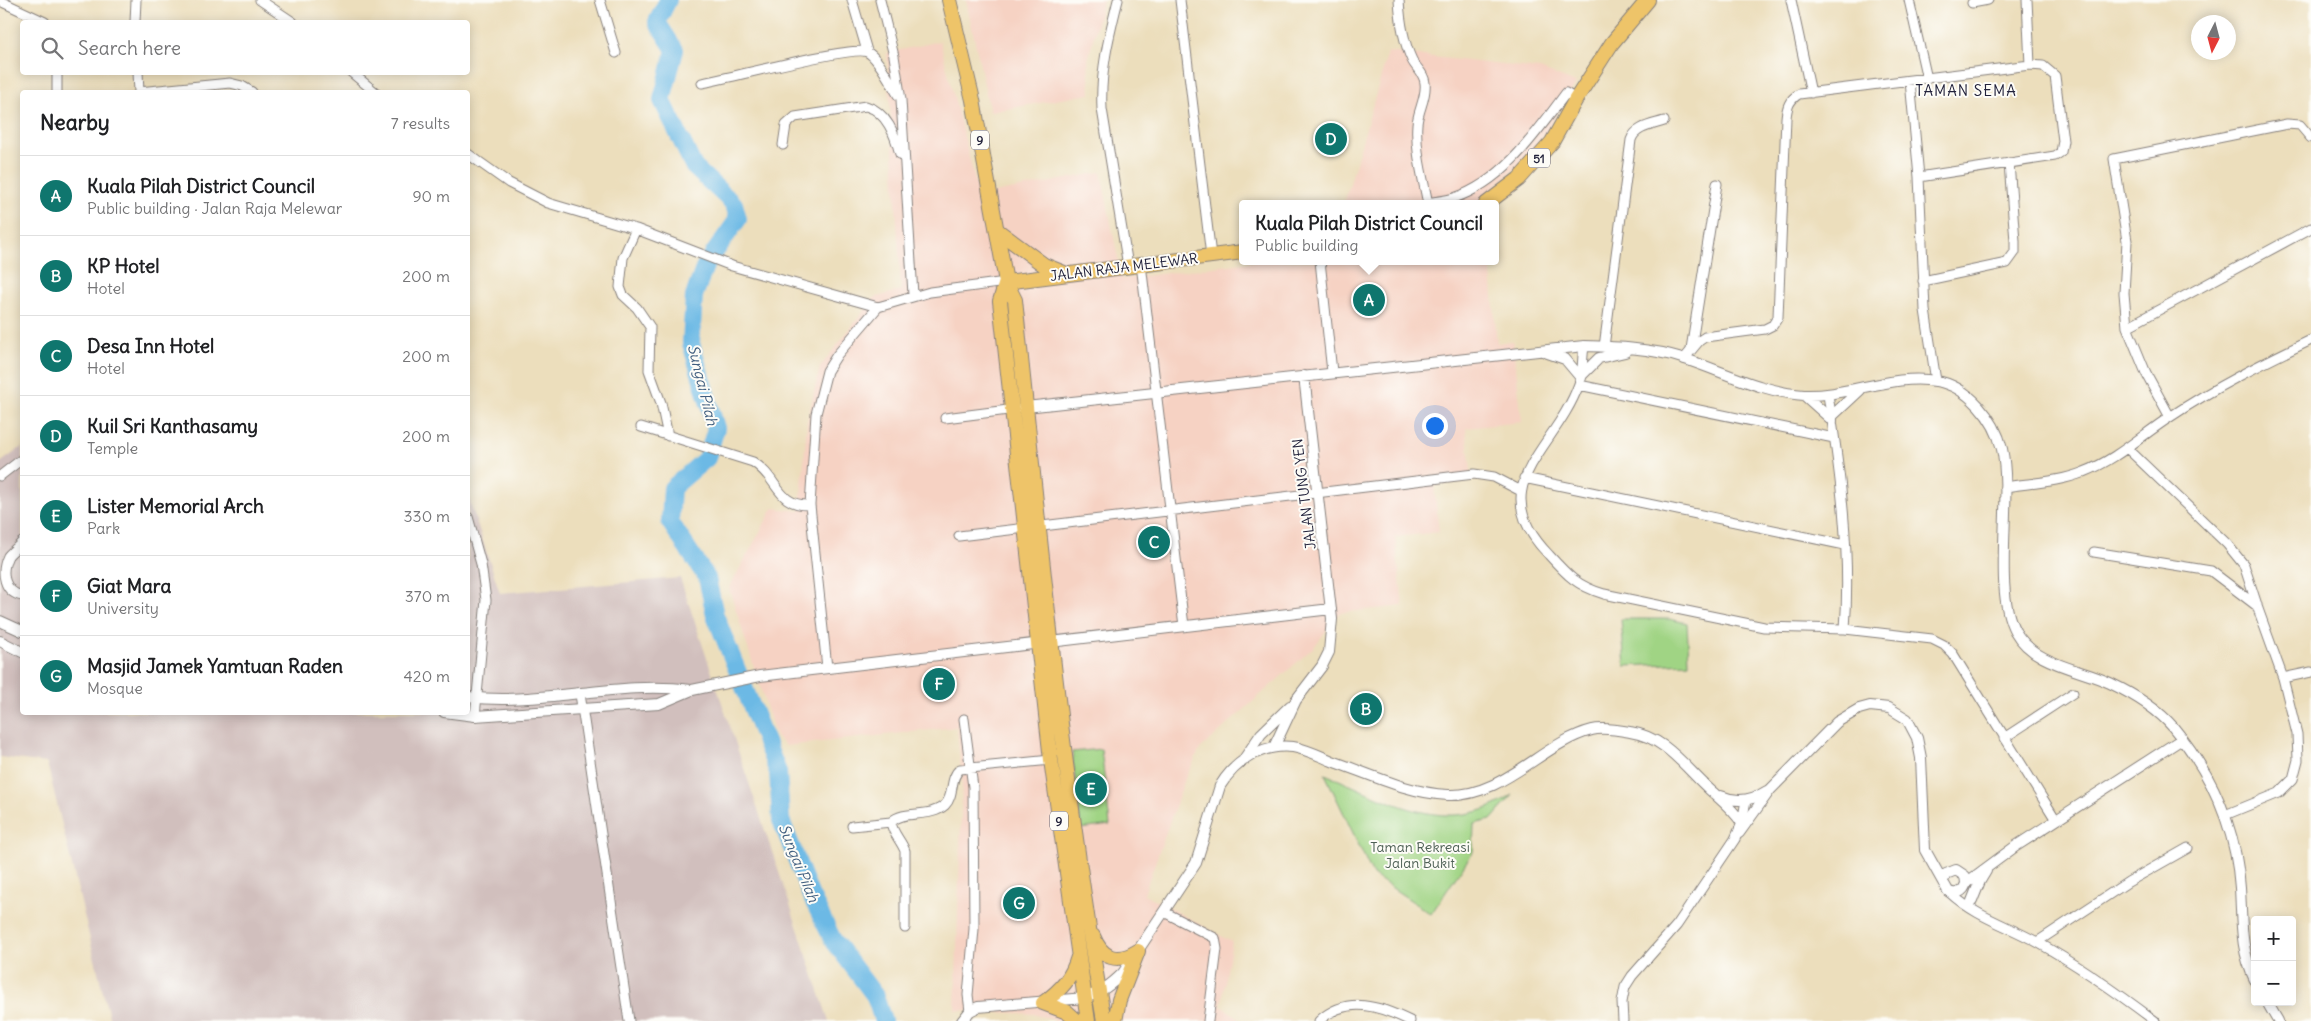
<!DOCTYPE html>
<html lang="en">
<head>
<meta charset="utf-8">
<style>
  body { margin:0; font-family:Delius,sans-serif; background:#f2f2f2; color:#202124 }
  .controls { position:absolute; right:15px; bottom:15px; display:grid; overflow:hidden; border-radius:5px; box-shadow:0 2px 12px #0003 }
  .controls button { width:45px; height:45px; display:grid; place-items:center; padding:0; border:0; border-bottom:1px solid #e0e0e0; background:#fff; color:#202124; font:25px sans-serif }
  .compass { position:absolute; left:2191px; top:15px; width:45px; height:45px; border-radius:50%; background:#fff; box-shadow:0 2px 12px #0003; rotate:186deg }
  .you { position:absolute; left:1434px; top:425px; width:18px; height:18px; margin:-12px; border:4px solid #fff; border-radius:50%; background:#1a73e8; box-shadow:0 0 0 8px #1a73e833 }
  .badge { display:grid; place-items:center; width:32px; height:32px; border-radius:50%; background:#0f766e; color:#fff; font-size:16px; font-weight:700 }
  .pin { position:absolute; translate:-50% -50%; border:2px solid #fff; box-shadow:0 1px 5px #0006 }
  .popup { position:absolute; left:1239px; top:200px; width:260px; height:65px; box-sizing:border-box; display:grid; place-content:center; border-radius:5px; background:#fff; filter:drop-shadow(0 1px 4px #0005); font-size:16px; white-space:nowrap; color:#757577 }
  .popup b { font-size:19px; color:#202124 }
  .popup::after { content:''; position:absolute; left:50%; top:100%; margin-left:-10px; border:10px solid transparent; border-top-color:#fff }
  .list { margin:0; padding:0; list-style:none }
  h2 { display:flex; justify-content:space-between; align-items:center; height:65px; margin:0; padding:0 20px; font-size:21px }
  h2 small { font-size:16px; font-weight:400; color:#757577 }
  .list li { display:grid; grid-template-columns:32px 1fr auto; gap:15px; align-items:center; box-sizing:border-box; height:80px; padding:0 20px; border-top:1px solid #e0e0e0 }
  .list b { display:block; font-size:19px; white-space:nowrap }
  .list p { margin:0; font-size:16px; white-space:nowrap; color:#757577 }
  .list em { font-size:16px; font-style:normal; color:#757577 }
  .icon { flex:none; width:28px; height:28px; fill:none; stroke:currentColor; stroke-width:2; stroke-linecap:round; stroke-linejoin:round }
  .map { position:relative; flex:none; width:2311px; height:1021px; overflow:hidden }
  .search { position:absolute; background:#fff; box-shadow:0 2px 12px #0003; left:20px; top:20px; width:450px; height:55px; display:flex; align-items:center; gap:12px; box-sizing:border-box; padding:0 18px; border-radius:5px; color:#757577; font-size:19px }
  .panel { position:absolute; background:#fff; box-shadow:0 2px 12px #0003; left:20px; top:90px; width:450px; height:625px; border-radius:5px }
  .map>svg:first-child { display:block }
  .built { fill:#f6d2c3 }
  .industrial { fill:#d1bfbd }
  .green { fill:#a0d484; stroke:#617b60 }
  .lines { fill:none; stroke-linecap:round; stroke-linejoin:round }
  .river { stroke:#6cb9e5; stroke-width:18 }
  .minor-casing { stroke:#87807c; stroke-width:11 }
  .tertiary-casing { stroke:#87807c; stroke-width:12 }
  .primary-casing { stroke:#87807c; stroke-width:16 }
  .trunk-casing { stroke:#87807c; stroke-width:16 }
  .minor { stroke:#fff; stroke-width:9 }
  .tertiary { stroke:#fff; stroke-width:10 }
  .primary { stroke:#eec469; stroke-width:14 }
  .trunk { stroke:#eec469; stroke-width:14 }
  .labels { text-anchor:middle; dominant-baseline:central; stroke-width:4; stroke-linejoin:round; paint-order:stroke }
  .shield { fill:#fdfcf7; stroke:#646373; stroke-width:1 }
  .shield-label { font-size:12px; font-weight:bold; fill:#22223b }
  .street-label { font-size:14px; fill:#22223b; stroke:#fdfcf7 }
  .park-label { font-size:14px; fill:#4e6055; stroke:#fdfcf7 }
  .neighbourhood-label { font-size:15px; letter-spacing:1px; fill:#22223b; stroke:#fdfcf7 }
  .water-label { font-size:15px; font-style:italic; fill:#405e7f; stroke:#fdfcf7 }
</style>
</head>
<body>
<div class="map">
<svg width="2311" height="1021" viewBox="0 0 2311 1021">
  <rect width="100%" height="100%" fill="#fdfcf7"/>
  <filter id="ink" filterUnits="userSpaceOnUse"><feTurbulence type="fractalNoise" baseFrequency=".02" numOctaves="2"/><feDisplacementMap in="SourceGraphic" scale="10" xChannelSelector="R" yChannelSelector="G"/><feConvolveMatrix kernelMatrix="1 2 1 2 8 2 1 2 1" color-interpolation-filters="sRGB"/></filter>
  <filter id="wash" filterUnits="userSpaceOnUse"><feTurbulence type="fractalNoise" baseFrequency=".0096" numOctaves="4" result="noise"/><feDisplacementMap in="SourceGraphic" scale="20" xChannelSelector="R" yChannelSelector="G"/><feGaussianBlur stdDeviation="1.12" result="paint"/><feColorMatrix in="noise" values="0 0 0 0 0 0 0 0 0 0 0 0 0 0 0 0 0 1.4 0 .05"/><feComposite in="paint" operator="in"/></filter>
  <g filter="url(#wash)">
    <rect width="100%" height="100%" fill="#ecdebc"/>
    <!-- built -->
    <path class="built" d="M966,0H1103L1088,60L1090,94L990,112Z
      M940,41L979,196L1101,172L1122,279L1259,261H1490L1497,343L1513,341L1522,422L1466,428L1472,480L1434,485L1439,532L1395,537L1403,606L1339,613L1314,647L1200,749L1185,779L1144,894L1232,942L1221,1006L1238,1017V1021H1058L1033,1014L955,1010L962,782L957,727L786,746L776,737L729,588L773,508L800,511L807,422L820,367L874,298L901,290L887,53Z
      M1388,52L1540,69L1576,83L1546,132L1525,160L1490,191L1489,204H1344Z"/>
    <!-- industrial -->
    <path class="industrial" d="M22,447V712H468V496L500,593L680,578L829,1021H110L47,763L0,757V463Z"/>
    <!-- green -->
    <path class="green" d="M1621,619H1669L1687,623L1689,663L1625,666Z
      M1101,749L1110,825L1081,829L1072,752Z
      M1325,774C1390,801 1447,839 1513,795L1491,820L1474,824L1473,852L1431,914L1373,875Z"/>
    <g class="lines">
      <!-- river -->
      <path class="river" d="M668,0L657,22L675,50L662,100L694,167L734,204L738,219L705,266L694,296L691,343L716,428L707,458L672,488L670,522L707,578L715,615L778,772L781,820L810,894L833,940L875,996L883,1021"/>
    </g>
  </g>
  <g filter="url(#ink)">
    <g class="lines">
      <!-- minor casing -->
      <g class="minor-casing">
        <path id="minor" d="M260,0L293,22
          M600,0L616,53
          M852,0L867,51
          M880,0L894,56L901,100L913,295
          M1118,0C1109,36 1100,71 1102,109L1128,266
          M1180,0L1211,256
          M1399,0C1400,19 1404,43 1412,60C1416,69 1424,72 1425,83C1427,97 1418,110 1417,124C1415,150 1423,178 1428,204
          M1791,0L1811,93
          M1909,0L1927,79
          M2027,0L2030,65
          M0,1L45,22
          M1972,3L1988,0
          M135,22L136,0
          M57,72V92
          M138,72L139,92
          M351,72L375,92
          M1910,81L1919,177L1925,310L1936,381
          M702,83C726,79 853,45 867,52C878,57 891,84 898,95
          M139,92L230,83L242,86L252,92
          M783,145L786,125L795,117L866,106C887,112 895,135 900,154
          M468,154L509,183L548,203L636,229L732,266L878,307
          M1427,203C1436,201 1446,201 1454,198C1504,181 1536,133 1566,93L1576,99
          M636,229L623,258L620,287L623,295L637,308L650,327L649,370L661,403L668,436
          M1320,261L1332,372
          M1141,264L1184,626
          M1923,281L2007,263L2015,252V241L2009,163
          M2127,327L2124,293L2127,241L2114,159L2287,124L2300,125L2311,138
          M1584,346C1582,359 1583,373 1579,384C1555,451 1481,485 1549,555C1567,575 1577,586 1604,594L1764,627L1845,629L1932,639L1944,645L1953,654L2056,820
          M1604,347L1631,140C1635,127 1652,125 1664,121
          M1691,349L1717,184
          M1684,359L1699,341L1705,337L1765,329L1773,325L1778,317L1786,118C1787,107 1789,100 1799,94L2030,65L2043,66L2055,76L2063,141L2061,152L2055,156L1919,177
          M1579,385L1834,438
          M1828,395C1840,471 1851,552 1845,629
          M2170,417L2146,373L2127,327L2311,228
          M945,418L1016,409
          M641,427L753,462C779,478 776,506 810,505
          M2127,448L2227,544L2244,565L2257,605
          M0,476L22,459
          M1524,478L1845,545
          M2005,487C2031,483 2060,482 2084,472C2116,460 2142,435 2170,417C2215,387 2263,363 2311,340
          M468,517L481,564L486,600L475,716
          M959,536L1474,474L1494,477L1521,491
          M22,542C18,547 12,551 8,556C0,573 4,592 22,596
          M2094,552L2211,571L2257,606L2283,678L2297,734L2298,760L2293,779L2279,793L2225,815
          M827,668L810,505L816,414L827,371L837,355L878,307L930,292L1006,282
          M2283,678L2311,672
          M580,694L629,1021
          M964,719L973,787L974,929L968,995L970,1011
          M2004,738L2073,693
          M852,826L891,822
          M1950,893C1975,916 2008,926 2037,942C2078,965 2118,993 2155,1021
          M1164,912L1215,938L1217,949L1208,1021
          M905,928V851C901,840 892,833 891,822C905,809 929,819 945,805C955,795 949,778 960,769L1051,760
          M2037,942L2128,882L2188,848
          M1319,1021C1347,995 1380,1006 1410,1021
          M1623,1021L1622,1002L1625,987L1632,976L1677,925L1735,839L1742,823L1746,800"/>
      </g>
      <!-- tertiary casing -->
      <g class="tertiary-casing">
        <path id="tertiary" d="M1545,352L1565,359L1581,378
          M1581,376L1599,358L1625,352
          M1804,395L1832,420
          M1026,407L1584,346C1617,347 1650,348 1682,358C1723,371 1761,392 1804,395C1847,397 1894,373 1936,381C1968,386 1995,419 2002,449C2013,499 1992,589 2015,631C2034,665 2078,668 2110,683C2133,694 2156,707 2173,727C2211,773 2236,828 2240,888C2242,921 2240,950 2255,980
          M1831,417L1860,390
          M0,621L22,631
          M0,641L22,652
          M468,697C542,706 617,680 691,690
          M444,712L475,716L659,704L692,690L760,676L1331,609
          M1274,747L1296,700L1322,666L1329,652L1332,619L1304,376
          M1244,759L1261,734L1290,706
          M1721,796C1737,803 1753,800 1767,791
          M1739,833L1770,790L1837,722L1859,709L1870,706L1889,708L1907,719L1917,738L1921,758L1925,850L1948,891C1955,896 1964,892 1966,883L1965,876L1956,870L1946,874L1943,881
          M1966,883L2016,846L2182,739
          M1972,901L1980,881L1986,871
          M2267,1002L2278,1021
          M962,1021L970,1011L978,1007L1085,998C1101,992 1111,985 1123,973L1196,863L1220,786C1235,761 1263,743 1293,747C1306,749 1320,756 1332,761C1369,774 1408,793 1448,795C1504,797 1542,743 1592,730C1603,727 1619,730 1630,732C1665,737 1684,766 1708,788C1721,800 1733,809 1742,823"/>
      </g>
      <!-- primary casing -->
      <g class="primary-casing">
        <path id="primary" d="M949,0L973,100L1006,282L1015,300C1040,541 1063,782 1104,1021
          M1006,282L1000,301L1051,760L1088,1021
          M1093,936C1102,959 1117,964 1138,951
          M1043,1003C1061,990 1072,978 1078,957
          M1043,1003L1067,1012L1077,1021
          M1115,1021L1119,1000L1138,951"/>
      </g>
      <!-- trunk casing -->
      <g class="trunk-casing">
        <path id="trunk" d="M1486,204L1519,179L1552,142L1576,99L1612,43L1648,0
          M998,231L1044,265L1064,273
          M1006,282L1243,252"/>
      </g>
      <!-- minor -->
      <use href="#minor" class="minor"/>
      <!-- tertiary -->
      <use href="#tertiary" class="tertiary"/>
      <!-- primary -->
      <use href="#primary" class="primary"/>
      <!-- trunk -->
      <use href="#trunk" class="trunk"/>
    </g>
  </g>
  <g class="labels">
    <!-- shield labels -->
    <g class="shield">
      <rect x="971" y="130.5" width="18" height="19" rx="4"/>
      <rect x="1528" y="148.5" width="22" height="19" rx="4"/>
      <rect x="1050" y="811.5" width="18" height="19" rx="4"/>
    </g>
    <g class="shield-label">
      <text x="980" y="140">9</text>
      <text x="1539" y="158">51</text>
      <text x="1059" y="821">9</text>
    </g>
    <!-- street labels -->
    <g class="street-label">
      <text transform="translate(1124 267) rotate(-7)">JALAN RAJA MELEWAR</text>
      <text transform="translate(1304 494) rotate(-97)">JALAN TUNG YEN</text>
    </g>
    <!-- park labels -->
    <g class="park-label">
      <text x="1420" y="847">Taman Rekreasi<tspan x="1420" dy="16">Jalan Bukit</tspan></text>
    </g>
    <!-- neighbourhood labels -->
    <g class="neighbourhood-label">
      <text x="1966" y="90">TAMAN SEMA</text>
    </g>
    <!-- water labels -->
    <g class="water-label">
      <text transform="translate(703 385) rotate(76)">Sungai Pilah</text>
      <text transform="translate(799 863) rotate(68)">Sungai Pilah</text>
    </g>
  </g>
</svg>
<div class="controls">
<button>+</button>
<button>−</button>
</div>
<svg class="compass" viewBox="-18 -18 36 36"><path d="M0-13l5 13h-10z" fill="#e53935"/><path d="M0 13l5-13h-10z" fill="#757577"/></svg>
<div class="you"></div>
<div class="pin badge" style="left:1369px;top:300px">A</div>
<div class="popup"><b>Kuala Pilah District Council</b>Public building</div>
<div class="pin badge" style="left:1366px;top:709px">B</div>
<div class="pin badge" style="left:1154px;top:542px">C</div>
<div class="pin badge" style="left:1331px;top:139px">D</div>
<div class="pin badge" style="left:1091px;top:789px">E</div>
<div class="pin badge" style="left:939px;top:684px">F</div>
<div class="pin badge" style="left:1019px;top:903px">G</div>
<div class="search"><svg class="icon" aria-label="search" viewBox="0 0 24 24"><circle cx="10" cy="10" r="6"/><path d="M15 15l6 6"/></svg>Search here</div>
<section class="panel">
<h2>Nearby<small>7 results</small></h2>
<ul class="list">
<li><span class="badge">A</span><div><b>Kuala Pilah District Council</b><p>Public building · Jalan Raja Melewar</p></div><em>90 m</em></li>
<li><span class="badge">B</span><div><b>KP Hotel</b><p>Hotel</p></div><em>200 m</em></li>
<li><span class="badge">C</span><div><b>Desa Inn Hotel</b><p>Hotel</p></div><em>200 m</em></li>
<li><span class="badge">D</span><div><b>Kuil Sri Kanthasamy</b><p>Temple</p></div><em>200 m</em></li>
<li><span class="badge">E</span><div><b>Lister Memorial Arch</b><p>Park</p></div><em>330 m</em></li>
<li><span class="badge">F</span><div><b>Giat Mara</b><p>University</p></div><em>370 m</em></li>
<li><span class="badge">G</span><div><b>Masjid Jamek Yamtuan Raden</b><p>Mosque</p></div><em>420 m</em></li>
</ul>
</section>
</div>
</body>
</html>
